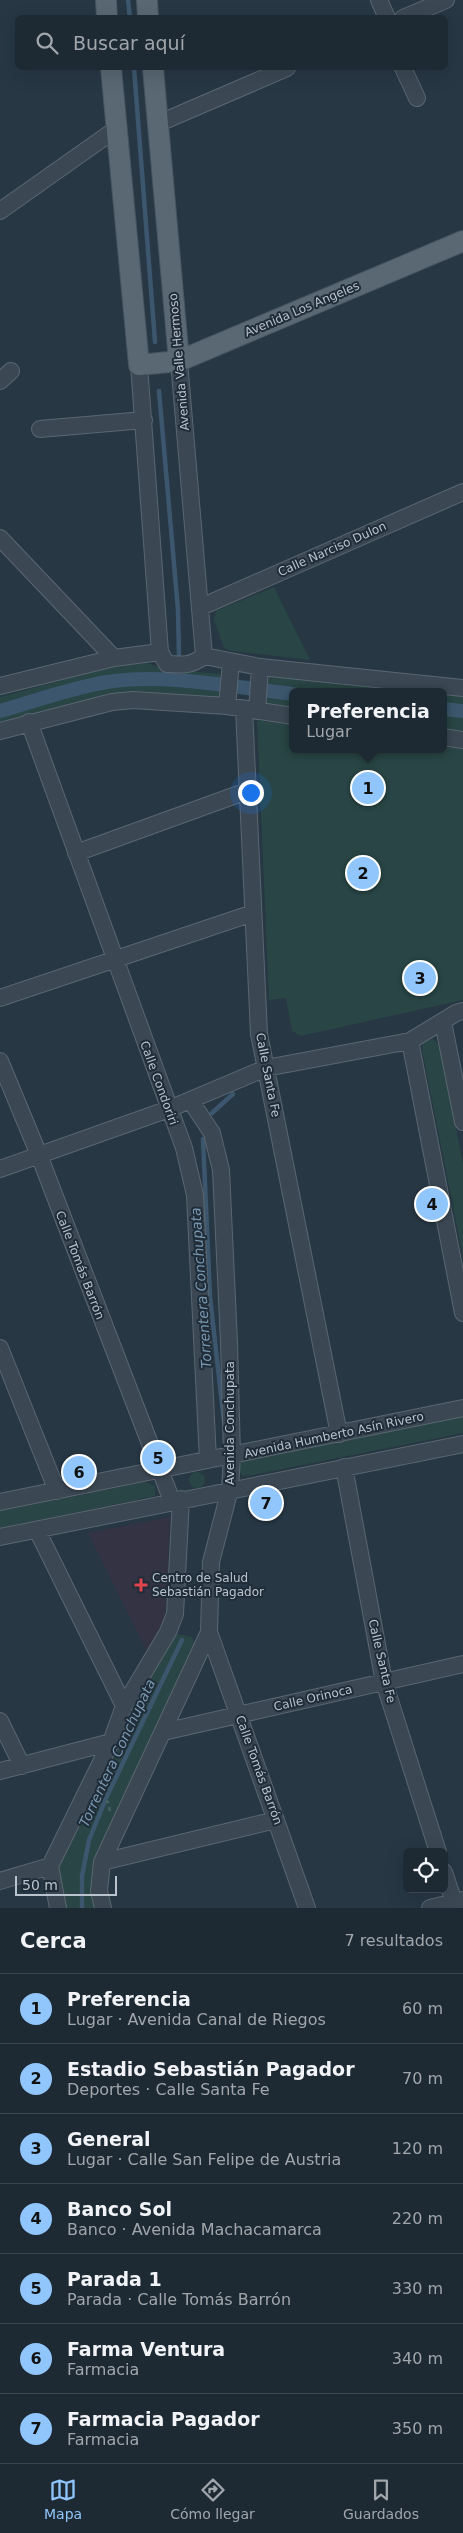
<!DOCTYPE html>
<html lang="es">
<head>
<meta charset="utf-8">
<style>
  body { margin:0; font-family:"DejaVu Sans",sans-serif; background:#2a353f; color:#f1f3f6 }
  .controls { position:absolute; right:15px; bottom:15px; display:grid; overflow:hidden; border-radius:8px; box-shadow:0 5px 20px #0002 }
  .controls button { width:45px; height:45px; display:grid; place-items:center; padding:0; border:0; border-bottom:1px solid #3b454e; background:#1d2933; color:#f1f3f6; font:25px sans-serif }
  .scale { position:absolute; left:15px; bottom:12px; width:102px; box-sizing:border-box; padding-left:5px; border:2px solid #b9c3cd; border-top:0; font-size:14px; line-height:18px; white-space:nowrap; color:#b9c3cd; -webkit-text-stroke:4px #202d39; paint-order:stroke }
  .you { position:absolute; left:250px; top:792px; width:18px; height:18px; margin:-12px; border:4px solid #fff; border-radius:50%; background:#1a73e8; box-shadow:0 0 0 8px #1a73e833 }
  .badge { display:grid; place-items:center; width:32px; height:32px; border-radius:50%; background:#90c6fb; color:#111; font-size:16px; font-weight:700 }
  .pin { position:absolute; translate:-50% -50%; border:2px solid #fff; box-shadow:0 1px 5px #0006 }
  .popup { position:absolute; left:289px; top:688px; width:158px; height:65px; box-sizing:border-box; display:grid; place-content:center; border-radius:8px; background:#1d2933; filter:drop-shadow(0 1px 4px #0005); font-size:16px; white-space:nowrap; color:#a0a6ac }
  .popup b { font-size:19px; color:#f1f3f6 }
  .popup::after { content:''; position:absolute; left:50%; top:100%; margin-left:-10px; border:10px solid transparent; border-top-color:#1d2933 }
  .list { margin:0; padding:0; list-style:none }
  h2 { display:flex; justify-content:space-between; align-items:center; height:65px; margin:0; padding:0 20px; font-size:21px }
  h2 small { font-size:16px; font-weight:400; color:#a0a6ac }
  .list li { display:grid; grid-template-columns:32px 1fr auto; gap:15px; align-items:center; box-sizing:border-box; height:70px; padding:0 20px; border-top:1px solid #3b454e }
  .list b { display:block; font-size:19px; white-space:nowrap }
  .list p { margin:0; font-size:16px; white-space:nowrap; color:#a0a6ac }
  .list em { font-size:16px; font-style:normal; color:#a0a6ac }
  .icon { flex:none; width:28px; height:28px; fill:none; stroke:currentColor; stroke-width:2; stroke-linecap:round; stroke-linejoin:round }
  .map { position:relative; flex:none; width:463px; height:1908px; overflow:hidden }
  .search { position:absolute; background:#1d2933; box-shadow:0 5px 20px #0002; left:15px; right:15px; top:15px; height:55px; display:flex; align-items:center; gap:12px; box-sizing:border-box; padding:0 18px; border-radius:8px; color:#a0a6ac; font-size:19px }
  .sheet { height:555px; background:#1d2933 }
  nav { display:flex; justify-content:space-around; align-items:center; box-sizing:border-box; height:70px; border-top:1px solid #3b454e; background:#1d2933; font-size:14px; color:#a0a6ac }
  nav a { display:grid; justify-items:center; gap:2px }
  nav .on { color:#90c6fb }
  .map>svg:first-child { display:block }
  .medical { fill:#343344 }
  .green { fill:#294545 }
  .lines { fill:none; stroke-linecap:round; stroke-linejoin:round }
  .stream { stroke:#3c576d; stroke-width:4.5 }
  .canal { stroke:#3c576d; stroke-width:14 }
  .minor-casing { stroke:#5a6671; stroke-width:18 }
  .major-casing { stroke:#485460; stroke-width:22 }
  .path { stroke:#476161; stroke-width:2.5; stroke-dasharray:4 4; stroke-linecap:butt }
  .minor { stroke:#3b4854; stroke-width:16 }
  .major { stroke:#596873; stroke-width:20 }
  .health-dot { fill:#e0444e; stroke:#202d39; stroke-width:2 }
  .labels { text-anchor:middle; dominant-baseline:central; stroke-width:4; stroke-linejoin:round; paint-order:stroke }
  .street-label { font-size:12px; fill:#b9c3cd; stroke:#202d39 }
  .poi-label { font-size:12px; fill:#b9c3cd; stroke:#202d39; text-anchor:start }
  .water-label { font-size:14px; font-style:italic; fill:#7897b0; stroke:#202d39 }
</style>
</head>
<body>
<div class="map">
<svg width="463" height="1908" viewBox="0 0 463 1908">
  <rect width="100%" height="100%" fill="#273744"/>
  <!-- medical -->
  <path class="medical" d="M170,1517L165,1617L147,1652L88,1533Z"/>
  <!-- green -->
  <path class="green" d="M274,587L310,660L231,651L224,648L214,620L216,611Z
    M146,663L167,669L223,674L220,700L136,692L121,693L0,724V697L103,669Z
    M266,676L419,692H293V708L265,705Z
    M443,694L463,696V731L443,728Z
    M257,720L293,725V749H443V745L463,748V1000L301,1036L292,1031L286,998L269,1000Z
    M433,1039L440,1046L463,1164V1257L422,1050L423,1043Z
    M463,1416V1433L248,1476L242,1475L238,1470L242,1461Z
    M189 1480a8 8 0 1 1 16 0a8 8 0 1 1-16 0Z
    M145,1482L155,1486V1496L0,1528V1511Z
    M178,1634L192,1637L195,1643L98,1860L96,1908H63L56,1866L125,1718L172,1636Z"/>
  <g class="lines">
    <!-- stream -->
    <path class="stream" d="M128,0L130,18
      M134,68L155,342
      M159,391L178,610L179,655
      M212,1113L233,1094
      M203,1139L210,1297L224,1422
      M82,1908V1876L89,1840L107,1796L182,1640"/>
    <!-- canal -->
    <path class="canal" d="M443,709L463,711
      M0,711C35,701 71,688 107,682C168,673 232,687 293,694"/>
    <!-- minor casing -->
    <g class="minor-casing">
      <path id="minor" d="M379,0L387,18
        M403,18L446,0
        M403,68L417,98
        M157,124L287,68
        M0,211L116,129
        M179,361L204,656
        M139,365L160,652L167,664C182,665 191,666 204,656L260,667L463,688
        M0,381L11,371
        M40,429L144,420
        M0,538L114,658
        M201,607L463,492
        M0,686L114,658L160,652
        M227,706L231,662
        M244,709L259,1034L339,1434
        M257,711L260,667
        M29,722L184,1148L195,1195L208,1460
        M0,731L112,702L133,700L227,706L293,716
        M443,737L463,740
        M76,853L247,791
        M0,998L253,913
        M443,1022L463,1122
        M410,1041L463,1313
        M0,1061L39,1155L172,1501
        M0,1169L169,1109L266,1068L410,1041L456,1013L463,1011
        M0,1348L57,1491
        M344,1467L384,1682L438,1852
        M0,1502L463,1408
        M37,1530L124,1706
        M0,1537L463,1444
        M209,1632L307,1908
        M0,1721L22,1766
        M163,1732L463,1664
        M0,1771L111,1742
        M102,1862L276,1820
        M444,1872L454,1902
        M0,1881L50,1866
        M58,1908L50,1866L111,1742L124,1706L168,1632L175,1614L181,1499
        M103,1908L99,1891L102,1862L209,1632L211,1562L230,1489L232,1456L229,1342L221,1170L212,1133L190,1100
        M430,1908L463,1900"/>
    </g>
    <!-- major casing -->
    <g class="major-casing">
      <path id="major" d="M106,0L107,18
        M147,0L148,18
        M111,68L139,365L179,361L463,241
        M153,68L179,361"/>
    </g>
    <!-- path -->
    <path class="path" d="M98,1798L108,1802L110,1811"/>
    <!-- minor -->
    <use href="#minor" class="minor"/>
    <!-- major -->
    <use href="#major" class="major"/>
  </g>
  <!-- markers -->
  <path class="health-dot" d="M138.5 1577.5h5v5h5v5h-5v5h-5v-5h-5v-5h5z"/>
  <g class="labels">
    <!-- street labels -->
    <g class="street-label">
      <text transform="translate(302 309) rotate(-23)">Avenida Los Angeles</text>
      <text transform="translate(179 362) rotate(-95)">Avenida Valle Hermoso</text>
      <text transform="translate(332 549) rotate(-24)">Calle Narciso Dulon</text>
      <text transform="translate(268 1075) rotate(79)">Calle Santa Fe</text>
      <text transform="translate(159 1083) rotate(70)">Calle Condoriri</text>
      <text transform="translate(80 1265) rotate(69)">Calle Tomás Barrón</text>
      <text transform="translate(230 1423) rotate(-90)">Avenida Conchupata</text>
      <text transform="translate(334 1435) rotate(-12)">Avenida Humberto Asín Rivero</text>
      <text transform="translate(382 1661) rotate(77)">Calle Santa Fe</text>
      <text transform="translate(313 1698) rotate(-13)">Calle Orinoca</text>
      <text transform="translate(259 1770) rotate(70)">Calle Tomás Barrón</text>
    </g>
    <!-- poi labels -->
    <g class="poi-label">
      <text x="152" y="1578">Centro de Salud<tspan x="152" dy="14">Sebastián Pagador</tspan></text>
    </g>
    <!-- water labels -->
    <g class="water-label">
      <text transform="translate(201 1288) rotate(-94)">Torrentera Conchupata</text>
      <text transform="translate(117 1753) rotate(-65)">Torrentera Conchupata</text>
    </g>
  </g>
</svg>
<div class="controls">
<button><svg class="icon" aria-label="locate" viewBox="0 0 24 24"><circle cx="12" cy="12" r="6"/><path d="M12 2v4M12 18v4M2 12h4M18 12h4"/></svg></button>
</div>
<div class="scale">50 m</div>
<div class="you"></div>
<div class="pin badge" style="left:368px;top:788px">1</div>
<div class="popup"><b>Preferencia</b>Lugar</div>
<div class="pin badge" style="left:363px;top:873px">2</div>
<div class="pin badge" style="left:420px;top:978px">3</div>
<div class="pin badge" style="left:432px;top:1204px">4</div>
<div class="pin badge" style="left:158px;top:1458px">5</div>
<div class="pin badge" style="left:79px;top:1472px">6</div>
<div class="pin badge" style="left:266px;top:1503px">7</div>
<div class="search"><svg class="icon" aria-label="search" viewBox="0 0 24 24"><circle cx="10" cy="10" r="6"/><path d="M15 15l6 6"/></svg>Buscar aquí</div>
</div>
<section class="sheet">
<h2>Cerca<small>7 resultados</small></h2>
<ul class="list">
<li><span class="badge">1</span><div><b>Preferencia</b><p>Lugar · Avenida Canal de Riegos</p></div><em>60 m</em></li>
<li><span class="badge">2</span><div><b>Estadio Sebastián Pagador</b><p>Deportes · Calle Santa Fe</p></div><em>70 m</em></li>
<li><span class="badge">3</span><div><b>General</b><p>Lugar · Calle San Felipe de Austria</p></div><em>120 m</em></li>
<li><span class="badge">4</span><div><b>Banco Sol</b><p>Banco · Avenida Machacamarca</p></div><em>220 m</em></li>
<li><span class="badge">5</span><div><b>Parada 1</b><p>Parada · Calle Tomás Barrón</p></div><em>330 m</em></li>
<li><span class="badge">6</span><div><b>Farma Ventura</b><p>Farmacia</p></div><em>340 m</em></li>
<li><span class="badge">7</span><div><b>Farmacia Pagador</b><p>Farmacia</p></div><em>350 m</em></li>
</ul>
</section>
<nav>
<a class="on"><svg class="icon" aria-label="map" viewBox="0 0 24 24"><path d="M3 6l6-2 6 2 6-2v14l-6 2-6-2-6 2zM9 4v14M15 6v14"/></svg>Mapa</a>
<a><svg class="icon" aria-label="directions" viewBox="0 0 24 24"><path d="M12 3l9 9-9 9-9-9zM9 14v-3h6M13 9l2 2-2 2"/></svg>Cómo llegar</a>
<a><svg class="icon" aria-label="saved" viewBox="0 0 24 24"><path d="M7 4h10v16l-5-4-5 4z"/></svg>Guardados</a>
</nav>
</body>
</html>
